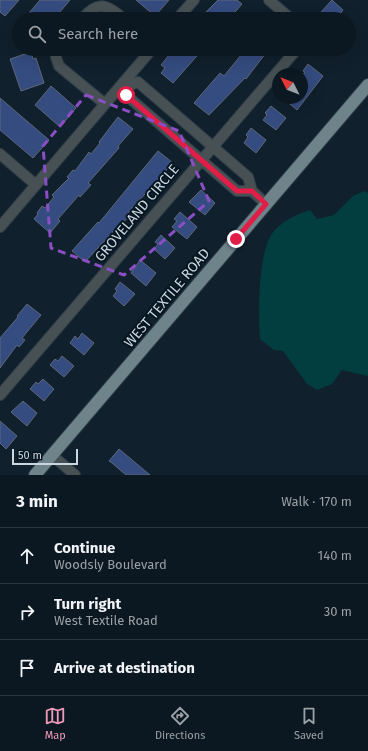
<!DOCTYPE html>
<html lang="en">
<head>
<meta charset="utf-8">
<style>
  body { margin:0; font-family:"Fira Sans",sans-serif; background:#1a252e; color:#f1f3f6 }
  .compass { position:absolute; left:272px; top:68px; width:36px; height:36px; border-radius:50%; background:#0c1821; box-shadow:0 4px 16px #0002; rotate:312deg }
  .scale { position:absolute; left:12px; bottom:10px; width:66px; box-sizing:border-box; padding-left:4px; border:2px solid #ccd6de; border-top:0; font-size:11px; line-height:14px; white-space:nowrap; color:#ccd6de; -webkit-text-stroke:3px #071722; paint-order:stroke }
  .stop { position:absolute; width:12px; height:12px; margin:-9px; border:3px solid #e11d48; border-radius:50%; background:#fff }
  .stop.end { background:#e11d48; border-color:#fff; box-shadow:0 1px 4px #0008 }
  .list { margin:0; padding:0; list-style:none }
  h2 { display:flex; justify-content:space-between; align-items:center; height:52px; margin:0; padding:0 16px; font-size:17px }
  h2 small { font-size:13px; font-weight:400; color:#9aa0a5 }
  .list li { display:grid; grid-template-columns:26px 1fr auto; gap:12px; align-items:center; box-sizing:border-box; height:56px; padding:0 16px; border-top:1px solid #2c373f }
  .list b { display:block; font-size:15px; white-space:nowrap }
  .list p { margin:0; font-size:13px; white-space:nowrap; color:#9aa0a5 }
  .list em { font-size:13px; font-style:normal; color:#9aa0a5 }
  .icon { flex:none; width:22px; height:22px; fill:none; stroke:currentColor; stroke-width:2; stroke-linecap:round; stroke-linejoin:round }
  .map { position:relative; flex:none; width:368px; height:475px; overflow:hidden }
  .search { position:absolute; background:#0c1821; box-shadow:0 4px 16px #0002; left:12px; right:12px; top:12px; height:44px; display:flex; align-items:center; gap:10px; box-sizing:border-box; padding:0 14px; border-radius:22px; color:#9aa0a5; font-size:15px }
  .sheet { height:220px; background:#0c1821 }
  nav { display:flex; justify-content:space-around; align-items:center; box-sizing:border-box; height:56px; border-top:1px solid #2c373f; background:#0c1821; font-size:11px; color:#9aa0a5 }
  nav a { display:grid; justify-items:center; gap:2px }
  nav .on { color:#ef9ab8 }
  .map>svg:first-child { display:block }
  .water { fill:#023e3f }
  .building { fill:#354c80; stroke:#5e6679 }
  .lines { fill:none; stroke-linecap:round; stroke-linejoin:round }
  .minor-casing { stroke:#2e3d48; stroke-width:12 }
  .major-casing { stroke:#2e3d48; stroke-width:14 }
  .minor { stroke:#475154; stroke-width:10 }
  .major { stroke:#6e838a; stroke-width:12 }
  .route { stroke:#e11d48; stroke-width:5 }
  .marked { fill:none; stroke:#8b4ec5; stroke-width:3; stroke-dasharray:8 5; stroke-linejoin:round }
  .labels { text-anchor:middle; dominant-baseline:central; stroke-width:4; stroke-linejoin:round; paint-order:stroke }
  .street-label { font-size:14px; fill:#ccd6de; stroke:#071722 }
</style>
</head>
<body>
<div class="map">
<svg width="368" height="475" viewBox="0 0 368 475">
  <rect width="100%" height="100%" fill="#10202c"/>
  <!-- water -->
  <path class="water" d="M364,191L368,193V376L342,370L332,384L317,390L307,384L283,351L274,350L260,339C258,314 258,257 271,235C279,222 297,214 310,210L317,219L334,215L353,196Z"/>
  <!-- building -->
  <path class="building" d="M0,0H19L5,16L0,12Z
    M40,0H70L54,19H24Z
    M136,0H169L155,16Z
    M218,0H237L242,4L229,19H211L204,14Z
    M332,0L343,10L336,19H330L321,12Z
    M174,49H203L173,83L161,73L165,68L161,65Z
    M246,49H269L246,79L245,78L209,115L194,103L220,73L224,76Z
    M31,52L33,59L36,58L44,83L21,91L10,59Z
    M308,64L323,76L297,110L283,98H302V76L305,72L303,71Z
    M51,86L76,108L60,127L35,105Z
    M0,98L49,140L33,158L0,130Z
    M271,106L286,118L276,130L263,120L267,115L265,113Z
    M118,117L133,129L118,146L119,148L88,183L91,185L80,197L79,195L58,219L60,221L50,233L34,219L38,214L37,213L42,206L45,208L54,197L52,195L69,178L67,177L73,170L75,171L89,152L91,154L100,143L99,142Z
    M251,128L266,140L256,153L244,143L248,137L246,135Z
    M158,151L173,163L126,215L128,217L122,224L121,223L85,262L72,251L98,222L99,223Z
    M201,190L215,203L205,215L189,202Z
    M180,212L197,227L187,239L172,227L177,221L174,219Z
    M161,235L175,248L165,259L154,249L158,244L155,242Z
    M140,260L156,273L146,286L131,273Z
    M120,282L135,294L124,306L113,296L117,291L115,289Z
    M27,304L41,315L22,338L25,340L19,347L17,345L0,368V338L18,317L17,316Z
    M82,333L94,343L84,355L70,343L75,336L78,339Z
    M62,356L74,366L64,377L50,365L55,359L58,361Z
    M43,379L54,389L44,401L30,389L36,382L38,384Z
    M23,401L37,413L27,426L11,412Z
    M0,421L17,436L6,449L0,443Z
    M119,449L150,475H126L112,463L109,461Z"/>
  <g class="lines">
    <!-- minor casing -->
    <g class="minor-casing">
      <path id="minor" d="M269,0L291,19
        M82,19C98,0 106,4 124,19
        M177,19L194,0
        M57,49L56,57L59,66L105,104
        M128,86L138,82L248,177L252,191L266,204
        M128,86L126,95L237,191H252
        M0,154L36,185
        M0,227L152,49
        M0,395L297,49
        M52,455L75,475"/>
    </g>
    <!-- major casing -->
    <g class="major-casing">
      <path id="major" d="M35,475L368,85"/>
    </g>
    <!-- minor -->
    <use href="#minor" class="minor"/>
    <!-- major -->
    <use href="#major" class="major"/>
  </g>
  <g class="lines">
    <!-- route -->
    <path class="route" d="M126,95L237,191H252L266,204L236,239"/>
  </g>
  <!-- marked area -->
  <path class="marked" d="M86,95L179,131L209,201L124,275L51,248L43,146Z"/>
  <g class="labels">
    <!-- street labels -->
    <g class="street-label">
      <text transform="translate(137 213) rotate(-50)">GROVELAND CIRCLE</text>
      <text transform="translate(167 298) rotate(-50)">WEST TEXTILE ROAD</text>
    </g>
  </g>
</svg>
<svg class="compass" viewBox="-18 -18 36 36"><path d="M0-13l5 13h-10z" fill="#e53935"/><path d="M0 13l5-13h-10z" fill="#9aa0a5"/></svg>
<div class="scale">50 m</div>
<div class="stop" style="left:126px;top:95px"></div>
<div class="stop end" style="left:236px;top:239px"></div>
<div class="search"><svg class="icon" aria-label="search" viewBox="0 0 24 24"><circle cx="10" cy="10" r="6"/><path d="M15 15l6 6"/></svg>Search here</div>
</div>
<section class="sheet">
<h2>3 min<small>Walk · 170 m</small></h2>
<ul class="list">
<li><svg class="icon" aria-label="ahead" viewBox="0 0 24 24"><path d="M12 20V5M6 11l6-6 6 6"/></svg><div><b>Continue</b><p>Woodsly Boulevard</p></div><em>140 m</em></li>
<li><svg class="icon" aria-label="right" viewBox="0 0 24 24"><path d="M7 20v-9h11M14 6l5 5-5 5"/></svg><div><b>Turn right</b><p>West Textile Road</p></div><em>30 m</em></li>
<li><svg class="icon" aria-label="arrive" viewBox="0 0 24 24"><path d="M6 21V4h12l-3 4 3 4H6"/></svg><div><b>Arrive at destination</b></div></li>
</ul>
</section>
<nav>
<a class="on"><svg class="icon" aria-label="map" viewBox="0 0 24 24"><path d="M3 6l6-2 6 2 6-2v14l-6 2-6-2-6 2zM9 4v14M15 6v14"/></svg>Map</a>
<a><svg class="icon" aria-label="directions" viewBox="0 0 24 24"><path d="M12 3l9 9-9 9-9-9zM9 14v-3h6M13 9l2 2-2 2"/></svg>Directions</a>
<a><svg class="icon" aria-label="saved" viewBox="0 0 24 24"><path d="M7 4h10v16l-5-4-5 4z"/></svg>Saved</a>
</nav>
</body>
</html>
